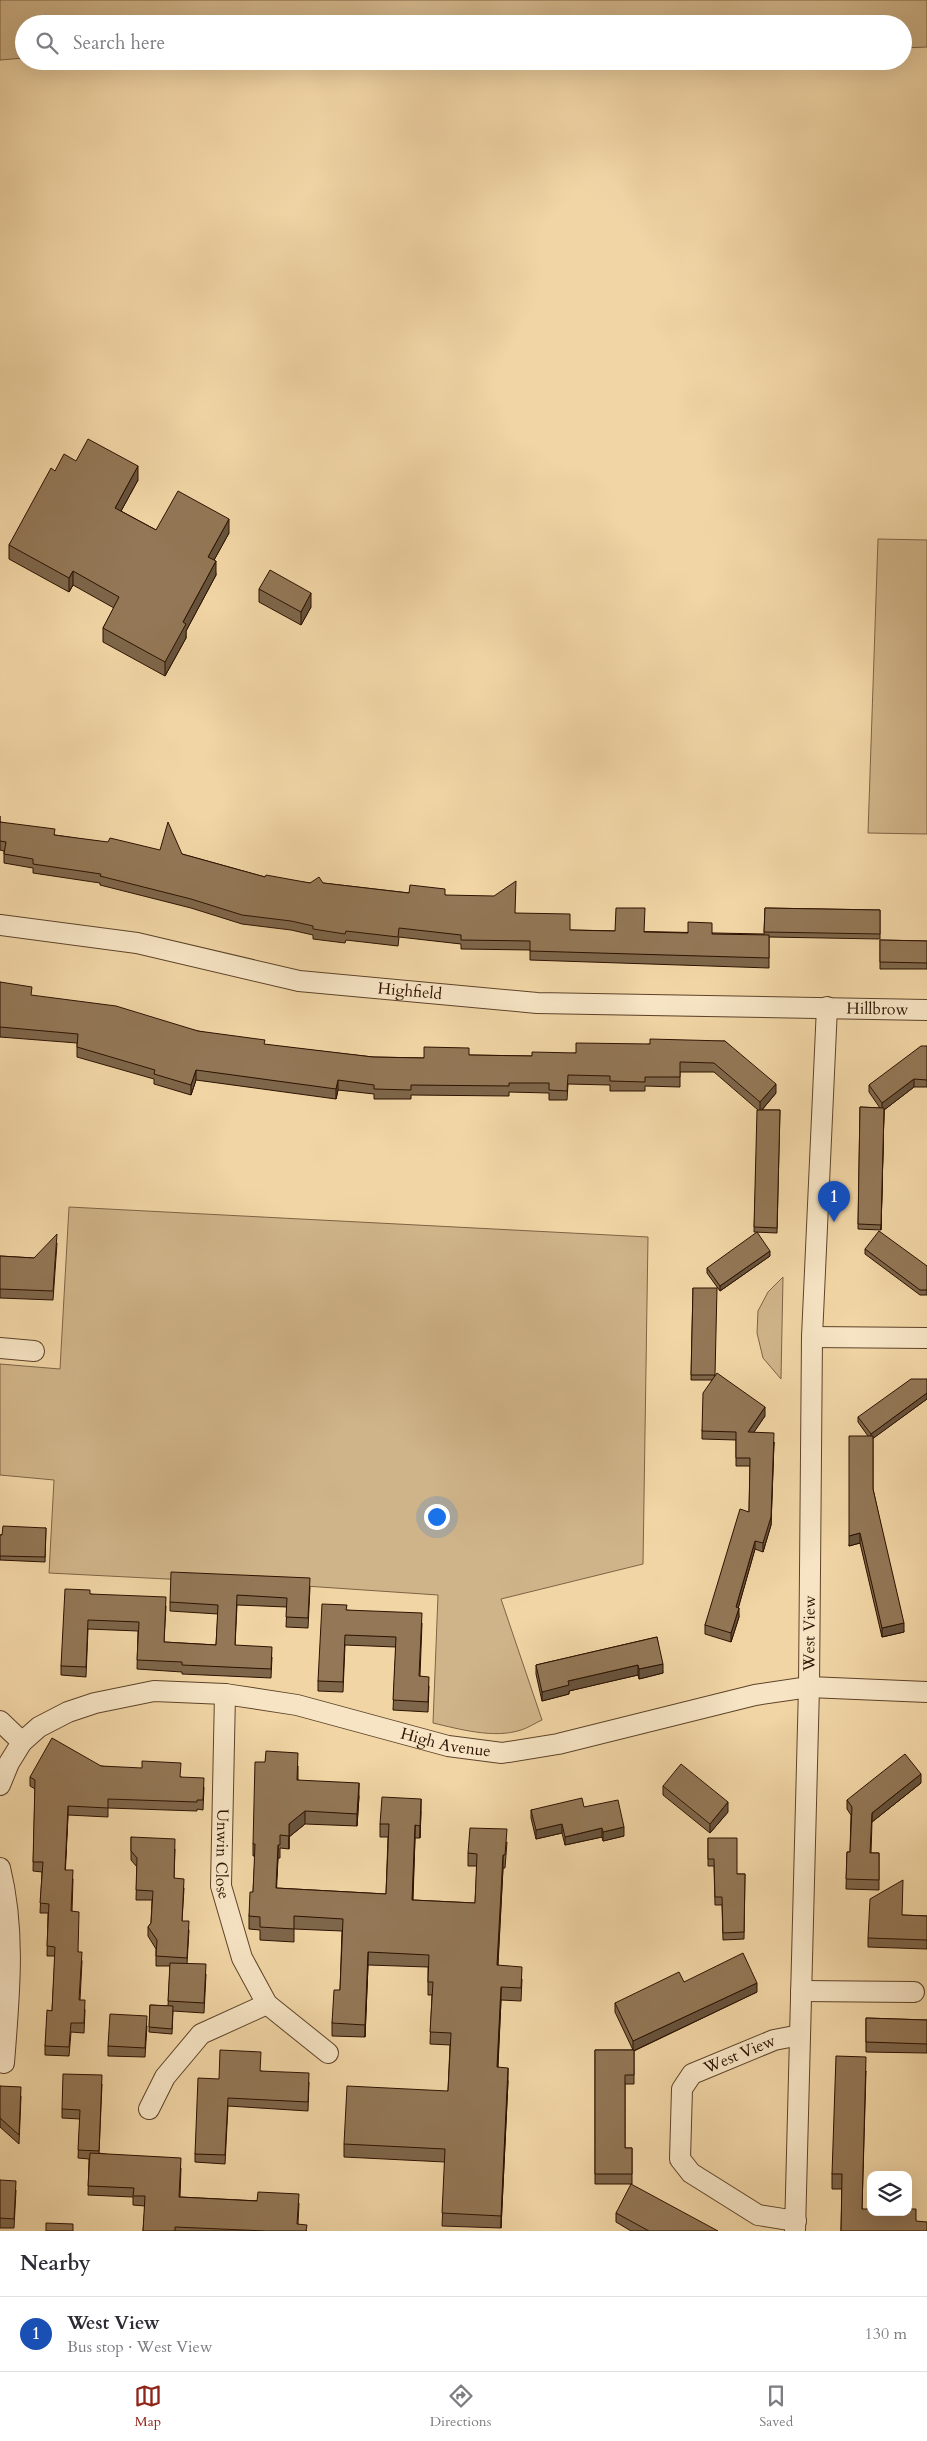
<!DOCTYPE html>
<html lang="en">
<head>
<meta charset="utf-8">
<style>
  body { margin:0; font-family:Cardo,serif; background:#f2f2f3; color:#2b2b33 }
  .controls { position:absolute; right:15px; bottom:15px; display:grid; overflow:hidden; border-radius:10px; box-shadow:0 5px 20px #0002 }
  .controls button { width:45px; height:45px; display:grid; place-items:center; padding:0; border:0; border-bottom:1px solid #e1e1e2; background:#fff; color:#2b2b33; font:25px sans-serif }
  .you { position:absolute; left:436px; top:1516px; width:18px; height:18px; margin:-12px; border:4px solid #fff; border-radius:50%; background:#1a73e8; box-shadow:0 0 0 8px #1a73e833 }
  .badge { display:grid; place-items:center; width:32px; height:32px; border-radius:50%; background:#8f2418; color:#fff; font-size:16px; font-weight:700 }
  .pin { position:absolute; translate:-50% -41px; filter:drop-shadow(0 1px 2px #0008) }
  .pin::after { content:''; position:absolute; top:26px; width:18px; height:15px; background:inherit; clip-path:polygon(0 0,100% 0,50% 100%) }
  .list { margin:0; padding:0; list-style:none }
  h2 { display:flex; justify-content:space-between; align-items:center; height:65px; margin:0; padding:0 20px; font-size:21px }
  h2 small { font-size:16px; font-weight:400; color:#7c7c81 }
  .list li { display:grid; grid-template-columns:32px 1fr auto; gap:15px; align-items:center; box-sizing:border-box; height:75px; padding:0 20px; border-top:1px solid #e1e1e2 }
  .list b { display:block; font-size:19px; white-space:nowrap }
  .list p { margin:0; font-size:16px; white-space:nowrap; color:#7c7c81 }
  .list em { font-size:16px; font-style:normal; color:#7c7c81 }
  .icon { flex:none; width:28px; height:28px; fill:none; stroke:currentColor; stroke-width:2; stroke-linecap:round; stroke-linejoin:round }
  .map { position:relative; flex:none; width:927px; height:2231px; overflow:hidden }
  .search { position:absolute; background:#fff; box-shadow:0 5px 20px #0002; left:15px; right:15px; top:15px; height:55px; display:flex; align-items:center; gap:12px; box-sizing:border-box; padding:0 18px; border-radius:28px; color:#7c7c81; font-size:19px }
  .sheet { height:140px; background:#fff }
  nav { display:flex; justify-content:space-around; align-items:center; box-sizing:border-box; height:70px; border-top:1px solid #e1e1e2; background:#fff; font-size:14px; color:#7c7c81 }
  nav a { display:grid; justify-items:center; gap:2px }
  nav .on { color:#8f2418 }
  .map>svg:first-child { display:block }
  .green { fill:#d0b489; stroke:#7e6344 }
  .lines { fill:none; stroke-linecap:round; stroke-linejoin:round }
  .minor-casing { stroke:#5e4329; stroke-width:22 }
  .minor { stroke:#f6e4c4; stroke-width:20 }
  .wall { fill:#7e664a; stroke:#2d1200 }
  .shaded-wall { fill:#67533c; stroke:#2d1200 }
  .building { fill:#937756; stroke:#2d1200 }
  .labels { text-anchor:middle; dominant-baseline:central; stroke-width:4; stroke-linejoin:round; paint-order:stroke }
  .street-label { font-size:16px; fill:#2d1200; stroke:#f6e4c4 }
</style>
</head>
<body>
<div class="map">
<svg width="927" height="2231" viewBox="0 0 927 2231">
  <rect width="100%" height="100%" fill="#f1d5a5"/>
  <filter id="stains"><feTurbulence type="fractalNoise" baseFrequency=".004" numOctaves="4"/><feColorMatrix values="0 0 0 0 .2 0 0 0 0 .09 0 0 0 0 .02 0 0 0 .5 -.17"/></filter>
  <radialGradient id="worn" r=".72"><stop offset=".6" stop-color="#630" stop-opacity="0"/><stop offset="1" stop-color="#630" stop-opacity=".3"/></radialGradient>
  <!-- green -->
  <path class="green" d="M0,0H927V47L903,48V24H24V58L0,60Z
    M878,539L927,540V834L868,833Z
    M69,1207L648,1237L643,1564L501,1599L542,1720C535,1723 528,1728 521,1730C494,1739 459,1729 433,1723L438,1595L305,1586L49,1573L54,1480L0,1475V1364L60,1369Z
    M783,1277L781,1379L763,1358L757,1333L758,1311L768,1292Z"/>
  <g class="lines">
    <!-- minor casing -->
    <g class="minor-casing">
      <g id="minor">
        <path id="s1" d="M0,925L137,943L299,981L537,1003L927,1010"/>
        <path d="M812,1337L927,1338"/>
        <path d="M0,1348L34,1351"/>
        <path id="s2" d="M225,1694L221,1886L242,1958L267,2004L328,2053"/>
        <path d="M0,1721L22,1742"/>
        <path id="s3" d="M0,1785L9,1763L22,1742L39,1727L68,1712L95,1703L154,1691L225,1694L297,1705L448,1746L502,1753L558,1744L755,1695L809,1687L927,1692"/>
        <path d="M0,1868C16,1933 9,1997 4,2063"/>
        <path d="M801,1991L914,1992"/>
        <path d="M149,2109L165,2077L201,2034L267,2004"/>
        <path id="s4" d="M796,2221L758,2215L691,2173L680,2159L682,2089L692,2074L774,2040L800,2035"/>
        <path id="s5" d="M795,2231L809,1687L812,1337L827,1007"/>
      </g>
    </g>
    <!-- minor -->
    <use href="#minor" class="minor"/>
  </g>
  <!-- wall -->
  <path class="wall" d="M76,461L138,480L121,511L156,530L229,533L214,560L216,575L186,631V638L165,676L103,642V628L114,608L73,585L69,592L9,559V545L55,471Z
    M259,589L311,607L301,625L259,602Z
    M0,816V822L55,835L182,854L265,877L310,883H323L409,893L445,895L515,913L570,930L764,934L765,908L880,910V939L769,937V968L530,960V950L461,949V944L399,937L398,946L346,940L345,943L313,939V935L291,930L242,924L191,908L100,885V883L33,873V868L4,863V851L0,850Z
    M880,940L927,941V969H880Z
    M0,982L32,996L198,1031L265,1045L373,1057L424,1058L469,1055L532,1056L576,1053L650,1044L725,1041L776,1093L762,1110H780L777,1233L754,1232L758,1110L714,1072H680V1087L645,1086V1091H610V1085L568,1084L567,1100H549V1093L509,1092V1096L411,1095V1099H374V1094L338,1090L336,1099L196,1080L191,1095L154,1084V1079L77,1057V1043L0,1037Z
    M927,1046V1087H914L884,1110L881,1230L858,1229L860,1107L880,1108L869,1092V1085Z
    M57,1243L53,1300L0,1298V1256L34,1258Z
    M865,1249L927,1266V1295H920L865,1254Z
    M770,1256L720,1291L707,1273V1268Z
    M693,1288L715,1376L765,1416L753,1433L774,1442L771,1525L763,1552L755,1549L738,1608L739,1617L731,1642L705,1634V1625L749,1512L750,1466H736V1440L702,1439V1431L712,1380H691Z
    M927,1399L873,1438V1489L904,1632L882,1637L860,1543L849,1546L868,1436L858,1422V1417Z
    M46,1528L45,1562L0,1560V1535Z
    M310,1587L308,1628L286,1627L287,1607L237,1605L235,1646L272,1657L271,1678L182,1674V1672L137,1669L138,1631L88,1629L86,1677L61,1675V1666L90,1594L166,1606L164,1642L216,1645L218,1614L170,1611V1602Z
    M347,1610L422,1623L420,1676L429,1686L428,1712L393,1710L396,1647L345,1645L343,1692L318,1691V1681Z
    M657,1637L663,1673L639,1679L638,1675L603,1683L569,1691V1694L542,1701L536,1674V1665Z
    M101,1766L181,1777L204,1787L203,1810L197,1809V1811L108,1808V1817L68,1815L65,1870L73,1879L72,1911L78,1952L82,1961L80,2000L85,2010L84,2033L71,2032L69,2056L45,2055V2046L52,2011L55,1956H47L48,1913H40L42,1872L33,1871L35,1789L30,1786V1777Z
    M298,1766V1780L359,1796L357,1826L305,1824L289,1837V1849L280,1848V1858H278L276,1888L386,1894L388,1837H380V1824L421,1811L420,1838H415L413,1900L475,1903L477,1866H468V1853L507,1842L505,1868H503L498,1965L522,1979L521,2001L501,2000L498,2067L508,2081L501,2228L442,2226L445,2162L344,2157V2144L448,2091L450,2045L430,2044L432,1995H428V1967L368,1965L365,2037L332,2036V2023L340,1990L342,1931L294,1929V1942L260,1940V1930L249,1929V1916L253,1892L255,1856H253V1844Z
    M921,1783L872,1822L871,1853H879V1890L846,1889L847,1852H850L851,1815L847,1809V1800Z
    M663,1786L728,1812L710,1833L663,1795Z
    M584,1807L624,1836L603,1841L602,1837L565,1845L562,1833L536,1839L531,1818V1810Z
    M131,1837L175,1849L174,1878L184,1888L182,1921L189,1930L187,1964L206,1974L204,2013L173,2011L172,2034L149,2032L150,2005L168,2006L170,1966H156V1949L148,1936V1927L151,1923L152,1900H136L137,1867L131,1860Z
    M708,1838L737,1874H745L744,1939L723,1940L722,1905H715L714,1866H708Z
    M902,1915L927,1916V1949L868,1947V1938Z
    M684,1982L757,1992L634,2051V2084H625V2148H632V2184H595V2050H633L615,2012V2003Z
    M866,2018L927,2020V2053L866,2052Z
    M147,2026L145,2057L108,2056V2046Z
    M261,2071L309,2082L308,2111L228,2106L225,2164L195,2162V2154L219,2079Z
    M866,2071L862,2209L916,2221L841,2231L842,2189H832V2174Z
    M102,2084L99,2153L181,2168L180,2197L299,2203L298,2224L307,2231H143L145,2206L133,2205V2197L88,2195L89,2159L78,2158L80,2119L62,2118V2109Z
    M0,2086L21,2096L19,2144L0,2127Z
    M0,2180L16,2190L14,2228H0Z
    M616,2213L718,2231H631L616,2222Z"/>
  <!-- shaded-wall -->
  <path class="shaded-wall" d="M138,466V480L115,522V508Z
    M229,519V533L208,571V557Z
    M216,561V575L186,631V638L165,676V662L183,622Z
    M73,571V585L69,592V578Z
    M311,593V607L301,625V612Z
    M196,1070V1080L191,1095V1085Z
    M914,1079V1087L884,1110L881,1230L884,1110L882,1111V1103Z
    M338,1080V1090L336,1099V1089Z
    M776,1084V1093L760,1112V1102Z
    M770,1251V1256L720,1291V1286Z
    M927,1393V1399L871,1440V1434Z
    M765,1407V1416L748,1441V1432Z
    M774,1442L771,1525L763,1552V1543Z
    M860,1533V1543L849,1546V1536Z
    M755,1541V1549L736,1616V1607Z
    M739,1608V1617L731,1642V1633Z
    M904,1623V1632L882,1637V1628Z
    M663,1664V1673L639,1679V1669Z
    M638,1665V1675L569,1691V1694L542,1701V1692L568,1681Z
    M921,1774V1783L872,1822V1813Z
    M359,1783V1796L357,1826V1814Z
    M421,1799V1811L420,1838V1826Z
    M728,1802V1812L710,1833V1824Z
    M68,1806V1815L65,1879V1870Z
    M305,1811V1824L289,1837V1849V1824Z
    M562,1824V1833L536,1839V1830Z
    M415,1825V1838L412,1913V1900Z
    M624,1827V1836L603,1841V1832Z
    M602,1828V1837L565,1845V1837Z
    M278,1845V1858L276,1901V1888Z
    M503,1855V1868L497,1978V1965Z
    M368,1952V1965L365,2037V2025Z
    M757,1983V1992L633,2051V2041Z
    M501,1987V2000L497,2080V2067Z
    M508,2068V2081L501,2228V2216Z"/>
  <!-- building -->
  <path class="building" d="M88,439L138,466L115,508L156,530L178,491L229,519L208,557L216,561L183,622L186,624L165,662L103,628L119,597L73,571L69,578L9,545L51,468L55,471L64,454L76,461Z
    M270,570L311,593L301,612L259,589Z
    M0,822L55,829L54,835L108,842L110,838L160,850L168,822L182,854L265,877L266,875L310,883L319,877L323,883L409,893L410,885L445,889V895L494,896L516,881L515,913L570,914V930L615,931L616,908H645L644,932L688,933V922L712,923V934L769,935V958L530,951V941L461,940V935L399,928L398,937L346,931L345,934L313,929V926L291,921L242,915L191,899L100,876L101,874L33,864V859L4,854L6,842L0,841Z
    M765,908L880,910V934L764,932Z
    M880,940L927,941V963L880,962Z
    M0,982L32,987L31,995L116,1006L198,1031L265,1040L264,1044L373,1057L424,1058V1047L469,1048V1055L532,1056V1052L576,1053V1043L650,1044V1039L725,1041L776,1084L760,1102L714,1063L680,1062V1077H645V1082L610,1081V1076L568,1075L567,1091L549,1090V1083H509V1086L411,1085V1090L374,1089V1085L338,1080L336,1089L196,1070L191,1085L154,1074L155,1070L77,1047L78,1034L0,1027Z
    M921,1046H927V1080L914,1079L882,1103L869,1085Z
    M860,1107L884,1108L881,1225L858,1224Z
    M757,1110H780L777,1228L754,1227Z
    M879,1231L927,1266V1290H920L865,1249Z
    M757,1232L770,1251L720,1286L707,1268Z
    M57,1234L53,1291L0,1289V1256L34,1258Z
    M693,1288H717L715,1375H691Z
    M717,1373L765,1407L748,1432L774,1433L771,1517L763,1543L755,1541L736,1607L739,1608L731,1633L705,1625L740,1509L749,1512L750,1458H736V1432L702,1431L703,1393Z
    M911,1379H927V1393L871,1434L858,1417Z
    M849,1436H873V1489L904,1623L882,1628L860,1533L849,1536Z
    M3,1526L46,1528L45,1557L0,1556V1535H2Z
    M171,1572L310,1578L308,1618L286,1617L287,1598L237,1595L235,1645L272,1647L271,1669L182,1665V1662L137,1660L139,1622L88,1620L86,1667L61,1666L65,1589L90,1590V1594L166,1597L164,1642L216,1645L218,1605L170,1602Z
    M322,1604L347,1605L346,1610L422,1613L419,1676L429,1677L428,1702L393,1700L396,1637L345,1635L343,1682L318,1681Z
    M657,1637L663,1664L639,1669L638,1665L568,1681L569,1685L542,1692L536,1665Z
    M52,1738L101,1766L142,1768V1761L181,1763L180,1777L204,1778L203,1800H197V1802L108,1799V1808L68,1806L65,1870H73L71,1911L79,1912L78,1952H82L79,2000H85L84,2023H71L69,2047L45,2046L47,2010L52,2011L55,1947L47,1946L49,1904L40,1903L43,1862H33L35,1780L30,1777Z
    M266,1751L298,1753L297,1780L359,1783L357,1814L305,1811L289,1824V1836L280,1835V1845H278L276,1888L386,1894L389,1824H380L382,1797L421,1799L420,1826L415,1825L412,1900L475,1903L477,1854L468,1853L470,1828L507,1829L505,1855H503L497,1965L522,1967L521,1988L501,1987L497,2067L508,2068L501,2216L442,2213L445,2149L344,2144L347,2086L448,2091L451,2033L430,2032L433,1982H428L429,1955L368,1952L365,2025L332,2023L334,1990H340L343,1919L294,1916V1929L260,1927V1917L249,1916L250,1892H253L255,1844H253L255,1762H265Z
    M905,1754L921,1774L872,1813L870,1853H879V1880L846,1879L847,1852H850L852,1807L847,1800Z
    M681,1764L728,1802L710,1824L663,1786Z
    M582,1798L584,1807L618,1800L624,1827L603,1832L602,1828L565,1837L562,1824L536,1830L531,1810Z
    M131,1837L175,1839L174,1878L184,1879L182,1921H189L187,1958L156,1956L157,1940L148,1927L151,1923L153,1891L136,1890L137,1858L131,1851Z
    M708,1838H737V1874H745L744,1932L723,1933L722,1897H715L714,1859H708Z
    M903,1880L902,1915L927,1916V1940L868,1938L870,1899Z
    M743,1953L757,1983L633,2041L615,2003L679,1972L684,1982Z
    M170,1963L206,1964L204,2003L168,2001Z
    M150,2005L173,2006L172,2029L149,2027Z
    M110,2014L147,2016L145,2048L108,2046Z
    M866,2018L927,2020V2044L866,2042Z
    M220,2050L261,2052L260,2071L309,2073L308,2102L228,2098L225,2155L195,2154L198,2078L219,2079Z
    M595,2050H634V2075H625V2148H632V2174H595Z
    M836,2056L866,2057L862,2209H871V2212H908V2209H916V2221L927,2222V2231H841L842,2174H832Z
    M63,2074L102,2075L99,2151L78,2150L80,2110L62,2109Z
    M0,2086L21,2087L19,2135L0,2118Z
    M90,2153L181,2158L179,2197L257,2201L258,2192L299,2194L297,2224L307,2225L306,2231H266L175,2227V2231H143L145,2196H133L134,2188L88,2186Z
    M0,2180L16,2181L14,2219L0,2218Z
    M631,2184L718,2231H649L616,2213Z
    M46,2223L73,2224V2231H46Z"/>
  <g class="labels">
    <!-- street labels -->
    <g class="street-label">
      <text stroke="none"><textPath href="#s1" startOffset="416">Highfield</textPath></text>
      <text stroke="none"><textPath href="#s1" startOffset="884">Hillbrow</textPath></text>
      <text stroke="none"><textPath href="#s5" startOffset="598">West View</textPath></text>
      <text stroke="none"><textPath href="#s3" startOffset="490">High Avenue</textPath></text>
      <text stroke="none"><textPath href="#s2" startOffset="160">Unwin Close</textPath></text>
      <text stroke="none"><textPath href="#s4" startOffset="275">West View</textPath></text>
    </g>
  </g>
  <rect width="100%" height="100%" filter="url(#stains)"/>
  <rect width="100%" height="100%" fill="url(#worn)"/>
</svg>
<div class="controls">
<button><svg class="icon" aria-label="layers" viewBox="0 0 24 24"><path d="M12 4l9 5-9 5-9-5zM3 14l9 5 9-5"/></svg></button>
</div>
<div class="you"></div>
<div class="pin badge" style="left:834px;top:1222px;background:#1a4fb4">1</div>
<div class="search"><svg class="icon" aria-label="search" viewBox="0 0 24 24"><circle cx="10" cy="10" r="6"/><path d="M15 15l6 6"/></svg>Search here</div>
</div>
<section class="sheet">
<h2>Nearby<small></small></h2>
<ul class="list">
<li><span class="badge" style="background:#1a4fb4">1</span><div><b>West View</b><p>Bus stop · West View</p></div><em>130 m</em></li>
</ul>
</section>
<nav>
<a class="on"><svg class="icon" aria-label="map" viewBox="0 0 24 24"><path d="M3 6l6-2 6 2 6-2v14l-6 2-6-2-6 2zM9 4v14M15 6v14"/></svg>Map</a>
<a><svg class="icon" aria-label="directions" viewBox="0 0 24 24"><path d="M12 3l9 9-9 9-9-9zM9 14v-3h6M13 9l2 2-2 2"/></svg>Directions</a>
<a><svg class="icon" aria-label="saved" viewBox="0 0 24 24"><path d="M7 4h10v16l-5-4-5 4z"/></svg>Saved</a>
</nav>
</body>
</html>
